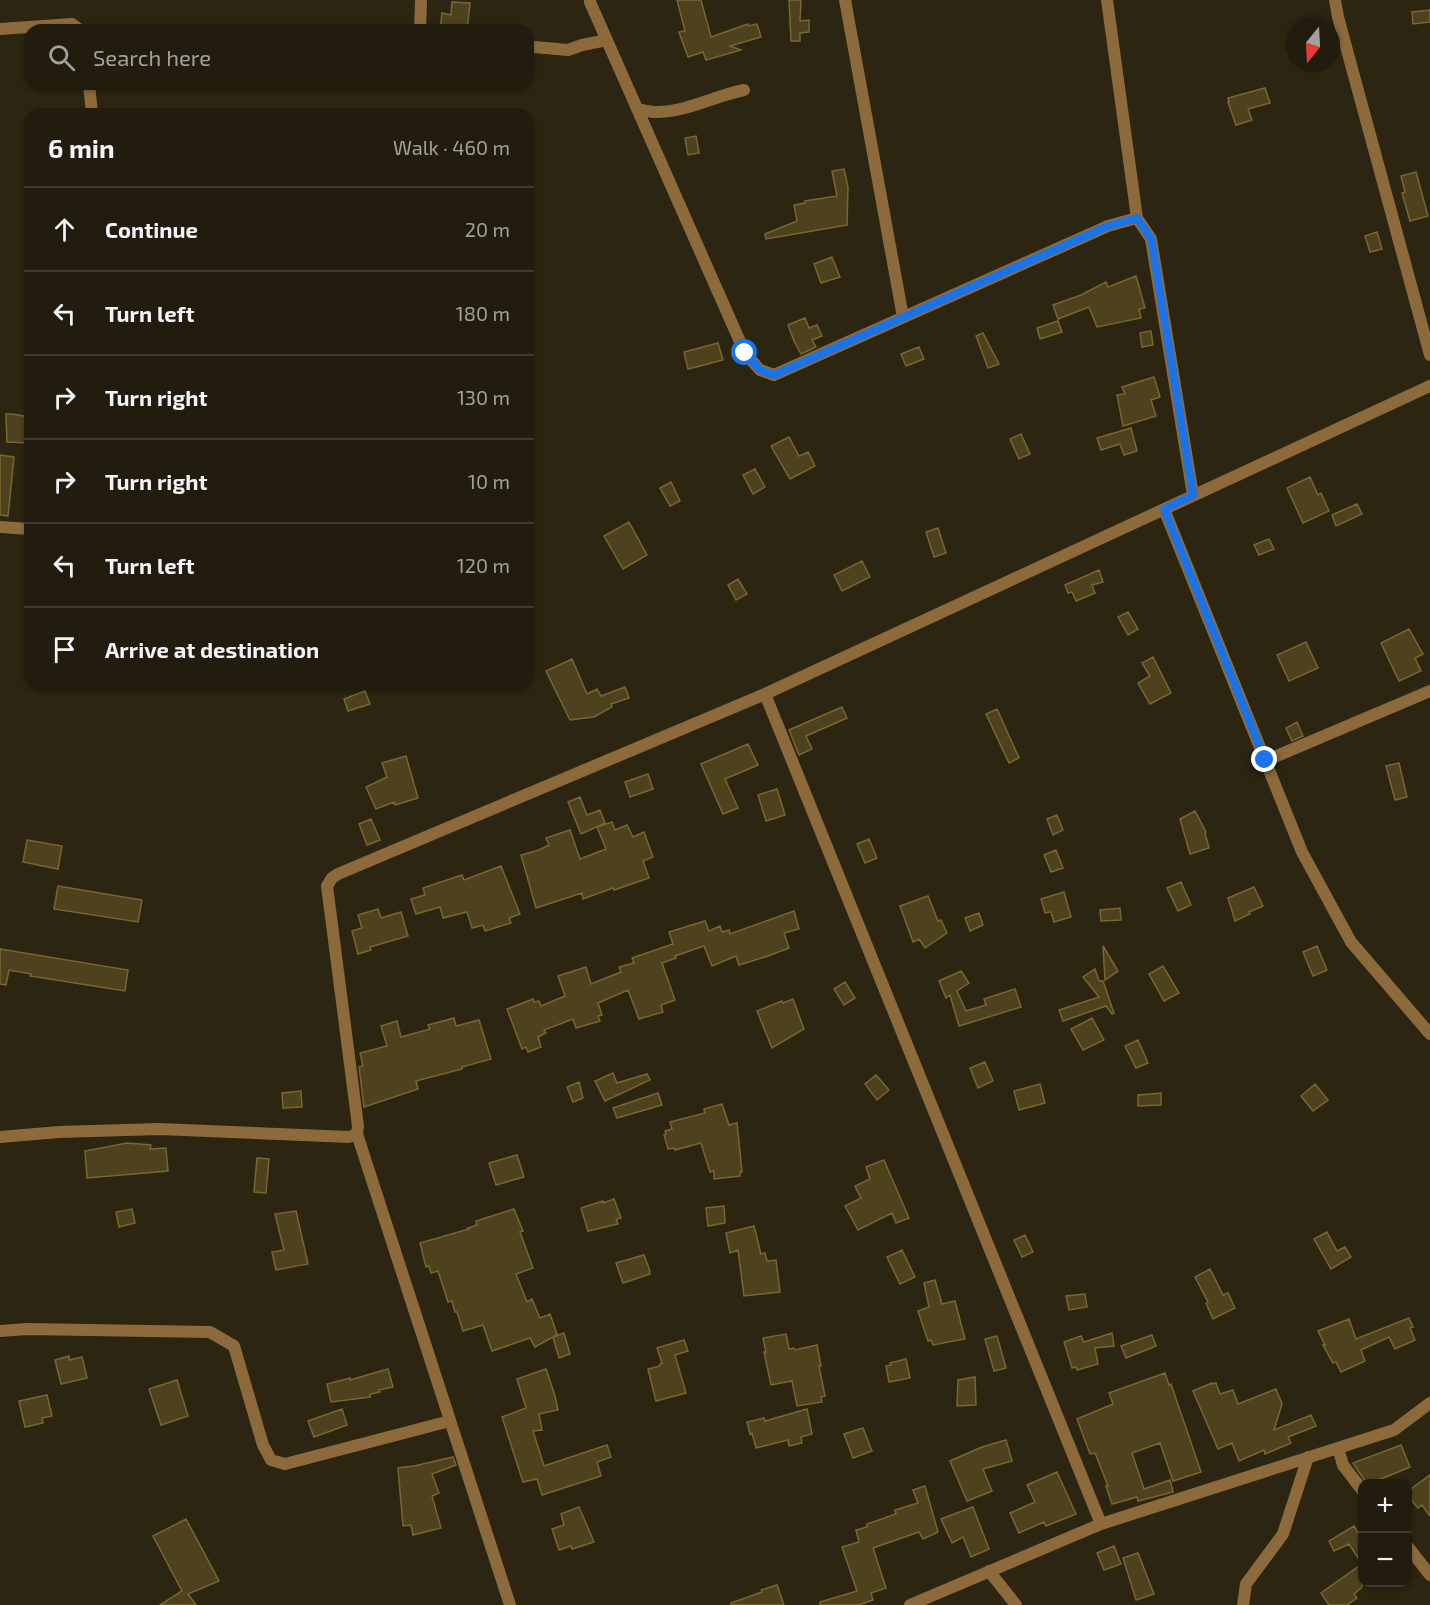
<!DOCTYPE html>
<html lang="en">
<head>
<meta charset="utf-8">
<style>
  body { margin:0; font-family:"Exo 2",sans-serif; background:#292516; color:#f1f3f6 }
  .controls { position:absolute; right:18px; bottom:18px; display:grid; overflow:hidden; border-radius:12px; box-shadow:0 2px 4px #0004 }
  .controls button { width:54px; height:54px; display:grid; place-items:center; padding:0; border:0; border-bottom:2px solid #3e3a2e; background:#211c0d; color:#f1f3f6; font:30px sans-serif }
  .compass { position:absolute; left:1286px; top:18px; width:54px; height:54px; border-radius:50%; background:#211c0d; box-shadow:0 2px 4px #0004; rotate:198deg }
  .stop { position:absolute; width:18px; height:18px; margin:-14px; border:4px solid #1a73e8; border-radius:50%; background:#fff }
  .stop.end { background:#1a73e8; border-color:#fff; box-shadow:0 2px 6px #0008 }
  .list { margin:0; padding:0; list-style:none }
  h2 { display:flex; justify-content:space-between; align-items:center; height:78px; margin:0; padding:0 24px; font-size:26px }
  h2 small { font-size:20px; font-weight:400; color:#a2a19d }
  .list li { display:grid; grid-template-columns:39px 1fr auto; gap:18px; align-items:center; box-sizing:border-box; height:84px; padding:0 24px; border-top:2px solid #3e3a2e }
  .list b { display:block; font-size:22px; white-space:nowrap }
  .list em { font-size:20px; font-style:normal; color:#a2a19d }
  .icon { flex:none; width:33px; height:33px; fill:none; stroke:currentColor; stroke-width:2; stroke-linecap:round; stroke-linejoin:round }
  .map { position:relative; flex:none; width:1430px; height:1605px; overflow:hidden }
  .search { position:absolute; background:#211c0d; box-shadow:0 2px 4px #0004; left:24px; top:24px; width:510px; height:66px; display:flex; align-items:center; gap:15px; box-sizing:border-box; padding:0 21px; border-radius:18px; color:#a2a19d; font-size:22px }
  .panel { position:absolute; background:#211c0d; box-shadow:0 2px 4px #0004; left:24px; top:108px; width:510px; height:582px; border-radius:18px }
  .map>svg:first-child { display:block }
  .building { fill:#4e411d; stroke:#7a662f; stroke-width:1.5 }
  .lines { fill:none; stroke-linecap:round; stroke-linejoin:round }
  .street { stroke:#8c6a3c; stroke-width:12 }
  .route { stroke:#1a73e8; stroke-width:8 }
</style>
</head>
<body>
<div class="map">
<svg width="1430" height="1605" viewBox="0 0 1430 1605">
  <rect width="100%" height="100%" fill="#2c2511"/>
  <!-- building -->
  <path class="building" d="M677,0H701L711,37L748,24L749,26L757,24L761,37L730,46L741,50L706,60L703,52L688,57L679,32L685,31Z
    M789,0H801L800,21L809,20V32L800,33V41H791Z
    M452,2L470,3L467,30H440L442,13L451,15Z
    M1430,10V22L1413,24L1412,12Z
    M1265,88L1270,103L1248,109L1252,120L1236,125L1228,102H1229L1228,98Z
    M696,136L699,153L688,155L685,138Z
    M844,169L848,187L847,225L766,239L765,234L797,221L794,205L805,203V201L837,196L832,171Z
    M1416,172L1428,216L1410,221L1402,193L1405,192L1401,176Z
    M1377,232L1382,249L1370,252L1365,236Z
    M832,257L840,277L821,283L814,264Z
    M1136,276L1145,308L1139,309L1141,318L1097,327L1089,307L1058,319L1053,305L1081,295L1106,282L1108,287Z
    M805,318L809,328L817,325L822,336L812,340L816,347L801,354L794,341L788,325Z
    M1058,321L1062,332L1040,339L1037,328Z
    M1151,331L1153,345L1142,347L1140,333Z
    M983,333L999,364L988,368L976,336Z
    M718,343L723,360L688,369L684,352Z
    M919,347L924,359L906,366L901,354Z
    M1154,377L1160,397L1151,400L1156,416L1123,426L1117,395L1125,394L1122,387Z
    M6,414H12L30,417V443L7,442Z
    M1131,428L1137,451L1124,455L1120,444L1101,450L1097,438Z
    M1021,434L1030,454L1019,459L1010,439Z
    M789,437L799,456L808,452L815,466L790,479L771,446Z
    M0,455L14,457L8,516L0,515Z
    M755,469L765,487L753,494L743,475Z
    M1310,477L1318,495L1321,493L1329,511L1303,523L1287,488Z
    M671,482L680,501L670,506L660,488Z
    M1357,504L1362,514L1336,526L1332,515Z
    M629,522L647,555L623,569L604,536Z
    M938,528L946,553L934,557L926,532Z
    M1269,539L1274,549L1259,555L1254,545Z
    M862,561L870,577L842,591L834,575Z
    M1099,570L1103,582L1092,585L1095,593L1076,601L1072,592L1068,593L1065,585Z
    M738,579L747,594L736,600L728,585Z
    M1128,612L1138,629L1128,635L1118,617Z
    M1409,629L1423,654L1415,658L1421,671L1399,681L1381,643Z
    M1306,642L1318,668L1289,681L1277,655Z
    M1153,657L1171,693L1150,704L1138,683L1150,676L1142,663Z
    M572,659L587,694L597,689L601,696L625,687L629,698L611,704L612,707L594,717L570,720L546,671Z
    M365,691L370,704L348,711L344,699Z
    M842,707L847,718L806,736L812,749L799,755L789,730Z
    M997,709L1019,758L1009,763L986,714Z
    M1297,722L1303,736L1292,741L1286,728Z
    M748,744L758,765L725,779L738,808L723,814L701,764Z
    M406,756L418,798L395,805L394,802L376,809L366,787L387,777L382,763Z
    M1399,763L1407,797L1395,800L1386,766Z
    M648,774L653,789L630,797L625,782Z
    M777,789L785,815L766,821L758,795Z
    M580,797L587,815L600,810L605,823L581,834L568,802Z
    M1195,811L1206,832L1205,833L1209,848L1190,854L1180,819Z
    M1057,815L1063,830L1053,835L1047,819Z
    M371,819L380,840L367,845L359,824Z
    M612,822L615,830L627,825L633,837L644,832L653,857L643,861L649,878L614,890L613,888L583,899L582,893L536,908L521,855L539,850L549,845L546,838L570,830L580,859L606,849L597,827Z
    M869,839L877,858L865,863L857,844Z
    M27,840L62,846L58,869L23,862Z
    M1056,850L1063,868L1051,872L1044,855Z
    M501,866L520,914L509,918L511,923L485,931L483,925L472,928L467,912L443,918L440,907L416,914L411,899L425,895L423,888L462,875L464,880Z
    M1181,882L1191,905L1178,911L1167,888Z
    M58,886L142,900L138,922L54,909Z
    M1254,887L1263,906L1249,912L1250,914L1235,921L1228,898Z
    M1064,892L1071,917L1054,922L1051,912L1045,913L1041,899Z
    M928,896L938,921L941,920L947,933L925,948L919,939L913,942L900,906Z
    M1120,908L1121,920L1101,921L1100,910Z
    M378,909L381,918L401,912L408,936L370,947L371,950L358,954L352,931L362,928L358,915Z
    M794,911L799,929L784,933L789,948L768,956L739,965L736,956L712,966L704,946L675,956L676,958L662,963L675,1000L661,1005L663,1012L639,1019L628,990L598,1003L602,1015L598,1016L600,1021L576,1028L573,1019L544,1030L546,1033L538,1037L541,1047L528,1052L526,1047L522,1049L507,1009L533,999L534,1002L539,1001L541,1006L565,996L558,976L586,967L591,984L621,972L619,967L634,963L632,958L673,944L669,932L705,921L709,931L720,926L722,932L729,930L730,934Z
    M979,913L983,925L970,931L965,918Z
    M1103,946L1118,971L1105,980Z
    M1317,946L1327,970L1313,976L1303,952Z
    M0,949L128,970L125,991L30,976L31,974L9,970L6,985L0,984Z
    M1163,966L1179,993L1164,1001L1149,974Z
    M1095,969L1099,981H1103L1114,1013L1112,1014L1106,1006L1063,1021L1059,1010L1099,997L1083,977Z
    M961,971L969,983L957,991L966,1011L986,1005L984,999L1015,989L1021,1007L959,1026L950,995L946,998L939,981Z
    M845,982L855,998L844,1005L834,989Z
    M793,999L804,1029L772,1048L757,1011L782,1001L783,1003Z
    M454,1018L456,1026L479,1020L491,1059L462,1067V1069L416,1081L418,1089L364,1107L359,1067L363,1066L360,1053L387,1046L381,1026L397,1021L401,1037L430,1029L428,1025Z
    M1092,1018L1104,1040L1083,1050L1071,1029Z
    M1138,1040L1148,1063L1136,1068L1125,1046Z
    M985,1062L993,1081L978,1088L970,1068Z
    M613,1073L617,1083L647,1074L650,1080L605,1101L595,1081Z
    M876,1075L889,1090L877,1100L865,1084Z
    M579,1082L583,1098L573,1102L567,1087Z
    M1040,1084L1045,1103L1019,1110L1014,1091Z
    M1315,1084L1328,1100L1313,1111L1301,1096Z
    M301,1091L302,1107L283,1108L282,1093Z
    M658,1093L662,1105L617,1118L613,1108Z
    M1161,1093V1105L1138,1106V1095Z
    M722,1104L729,1125L737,1123L742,1172H740V1176L714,1179V1171L710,1172L701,1143L675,1150L674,1148L668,1149L664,1135L666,1134L665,1131L672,1129L670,1122L705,1113L704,1109Z
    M127,1143L151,1145L150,1149L166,1148L168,1171L87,1178L85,1151Z
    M517,1155L524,1177L496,1185L489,1163Z
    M257,1158L269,1159L266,1193L254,1192Z
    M884,1160L909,1218L896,1223L892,1213L858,1230L845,1206L861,1198L855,1186L870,1179L866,1167Z
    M614,1199L621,1218L616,1219L618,1224L588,1231L581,1208L603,1201V1203Z
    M724,1206L725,1223L708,1226L706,1208Z
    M132,1209L135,1223L119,1227L116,1212Z
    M514,1209L523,1231L520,1232L533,1268L516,1274L527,1302L532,1299L540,1318L550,1314L557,1334L553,1337L564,1333L570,1354L559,1358L553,1337L535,1347L530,1338L492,1351L483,1325L463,1331L457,1312H455L452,1301L448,1302L438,1271L431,1273L429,1266L426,1267L420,1243L469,1229L468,1228L477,1225L476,1221Z
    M296,1211L308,1264L276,1270L272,1252L284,1250L275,1214Z
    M754,1226L761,1254L765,1253L767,1261L776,1260L780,1292L744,1296L738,1250L730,1253L726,1233Z
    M1327,1232L1337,1251L1345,1247L1351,1257L1331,1269L1314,1239Z
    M1025,1235L1033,1252L1022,1257L1014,1240Z
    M902,1250L915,1277L900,1284L887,1257Z
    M644,1255L650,1271L649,1272L650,1274L623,1283L616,1263Z
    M1210,1269L1223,1295L1228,1293L1235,1308L1213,1319L1206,1303L1208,1302L1195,1277Z
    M935,1280L942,1304L955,1301L965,1339L933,1345L931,1340L928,1341L918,1311L929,1307L924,1283Z
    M1085,1294L1087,1307L1069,1310L1066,1296Z
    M1409,1318L1413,1327L1410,1328L1415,1340L1395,1349L1389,1337L1361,1350L1365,1361L1341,1372L1336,1362L1333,1363L1323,1345H1325L1318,1331L1349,1319L1356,1339Z
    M1112,1333L1114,1346L1095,1348L1098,1364L1077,1370L1076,1367L1072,1368L1064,1342L1081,1336L1084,1342Z
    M786,1334L789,1349L794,1348L795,1350L817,1345L821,1366H819L825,1396L821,1397L822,1402L797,1406L792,1381L771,1385L764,1352H766L763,1338Z
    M1152,1335L1156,1346L1126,1358L1121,1346Z
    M997,1336L1006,1368L994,1371L985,1339Z
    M684,1340L688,1351L675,1355L686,1393L656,1401L648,1369L660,1366V1364L662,1363L657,1348Z
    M69,1356V1360L82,1357L87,1378L61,1384L55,1360Z
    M906,1359L910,1378L889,1382L886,1366L891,1365L890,1363Z
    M388,1369L393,1387L379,1390L380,1392L370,1394V1397L331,1402L327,1384L350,1378V1380Z
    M546,1369L555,1396L558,1410L539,1414L542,1430L533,1431L544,1466L607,1445L611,1457L597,1462L601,1476L542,1495L537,1479L523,1482L502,1417L526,1408L517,1379Z
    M1165,1373L1169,1385L1171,1384L1201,1472L1173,1481L1160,1443L1132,1453L1144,1489L1170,1480L1173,1492L1138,1501L1137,1497L1112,1504L1106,1486H1108L1095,1453L1090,1454L1077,1419L1113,1404L1109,1393Z
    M975,1377L976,1405L957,1406L958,1380Z
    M177,1380L188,1416L161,1425L149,1389Z
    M1212,1383V1384L1216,1383L1220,1394L1233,1390L1238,1404L1276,1389L1282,1404L1274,1430L1311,1415L1316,1426L1288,1437L1291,1443L1265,1454L1264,1450L1239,1461L1232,1443L1218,1449L1193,1391Z
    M47,1395L52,1416L42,1418L43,1423L25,1427L19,1401Z
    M342,1409L347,1425L314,1437L308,1421Z
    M807,1409L812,1434L801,1437L802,1443L789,1446L788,1440L756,1448L752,1433L750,1434L747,1422L764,1418L765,1421Z
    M863,1428L872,1451L853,1458L844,1434Z
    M1006,1440L1012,1461L983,1469L992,1491L967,1501L950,1461L982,1447Z
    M1401,1445L1410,1467L1369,1484H1367L1353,1463Z
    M453,1457L456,1465L432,1474L439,1493L432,1496L441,1528L413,1535L411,1525L403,1526L398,1468L414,1466Z
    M1057,1472L1076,1514L1046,1526L1044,1522L1019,1533L1010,1513L1035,1502L1027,1485Z
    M1430,1475V1516L1422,1505L1418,1508L1407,1495V1492Z
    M925,1486L938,1532L923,1539L919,1532L873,1548L886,1588L871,1593L873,1600L859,1605H820V1602L857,1591L842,1547L859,1542L856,1530L867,1527V1524L896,1514L895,1510L918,1503L913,1490Z
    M579,1507L594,1542L572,1549L571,1546L559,1550L552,1529L564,1525L561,1514Z
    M973,1507L989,1549L971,1557L963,1537L952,1543L941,1519Z
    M186,1519L219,1581L188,1594L196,1605H160L182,1591L153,1536Z
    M1354,1526L1362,1539V1564L1349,1544L1334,1551L1329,1541Z
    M1114,1546L1121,1564L1104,1570L1097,1553Z
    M1138,1553L1154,1594L1136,1600L1123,1558Z
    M1362,1564V1587L1354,1594L1357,1598L1347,1605H1329L1321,1593Z
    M777,1585L784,1605H731V1603L762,1592L761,1590Z"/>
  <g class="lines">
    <!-- street -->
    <path class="street" d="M590,0V2L745,353L760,370L774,375L1108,226L1137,218
      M845,0L903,317
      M1107,0L1137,218L1151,239L1193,495
      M1335,0L1338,17L1430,355
      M0,29L72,24L80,30
      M420,30L421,0
      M528,48L534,47L568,50L582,45L607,40
      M89,84L92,114
      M637,109C643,110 650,112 656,112C687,112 714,96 744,90
      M1164,509L1302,852L1351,942L1430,1034
      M0,527L30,529
      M765,694L1101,1524
      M1265,761L1430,691
      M357,1134L510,1605
      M0,1137L59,1132L159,1129L349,1137L357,1134L358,1126L327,886L332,878L338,874L765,694L1430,386
      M0,1331L27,1329L210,1332L234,1346L263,1445L271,1460L285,1464L450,1421
      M1338,1448L1343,1465L1362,1490
      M1408,1547L1430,1575
      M989,1571L1016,1605
      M910,1605L1101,1524L1394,1430L1430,1403
      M1243,1605L1246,1584L1283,1534L1308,1457"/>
  </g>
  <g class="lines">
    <!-- route -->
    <path class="route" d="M745,353L760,370L774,375L1108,226L1137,218L1151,239L1193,495L1164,509L1265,760"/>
  </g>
</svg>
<div class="controls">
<button>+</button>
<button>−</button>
</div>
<svg class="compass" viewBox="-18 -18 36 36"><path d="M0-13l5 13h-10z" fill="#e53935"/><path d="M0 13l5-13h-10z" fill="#a2a19d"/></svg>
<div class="stop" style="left:745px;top:353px"></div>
<div class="stop end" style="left:1265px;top:760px"></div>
<div class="search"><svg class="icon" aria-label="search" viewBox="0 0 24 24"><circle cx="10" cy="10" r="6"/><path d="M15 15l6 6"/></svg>Search here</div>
<section class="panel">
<h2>6 min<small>Walk · 460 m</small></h2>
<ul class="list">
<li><svg class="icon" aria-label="ahead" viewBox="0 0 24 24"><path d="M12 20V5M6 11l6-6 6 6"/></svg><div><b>Continue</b></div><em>20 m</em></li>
<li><svg class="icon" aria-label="left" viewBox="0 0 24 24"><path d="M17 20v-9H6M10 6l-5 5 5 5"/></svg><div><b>Turn left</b></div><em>180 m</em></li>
<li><svg class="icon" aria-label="right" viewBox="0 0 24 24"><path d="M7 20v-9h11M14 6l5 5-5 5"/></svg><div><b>Turn right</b></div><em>130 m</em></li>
<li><svg class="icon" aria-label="right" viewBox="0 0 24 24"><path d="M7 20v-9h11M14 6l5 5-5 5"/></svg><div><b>Turn right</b></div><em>10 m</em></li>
<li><svg class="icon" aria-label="left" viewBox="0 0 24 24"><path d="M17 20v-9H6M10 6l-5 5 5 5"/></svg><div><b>Turn left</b></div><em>120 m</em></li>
<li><svg class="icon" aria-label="arrive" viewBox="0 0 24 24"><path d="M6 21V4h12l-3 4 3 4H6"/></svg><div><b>Arrive at destination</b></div></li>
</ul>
</section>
</div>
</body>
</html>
